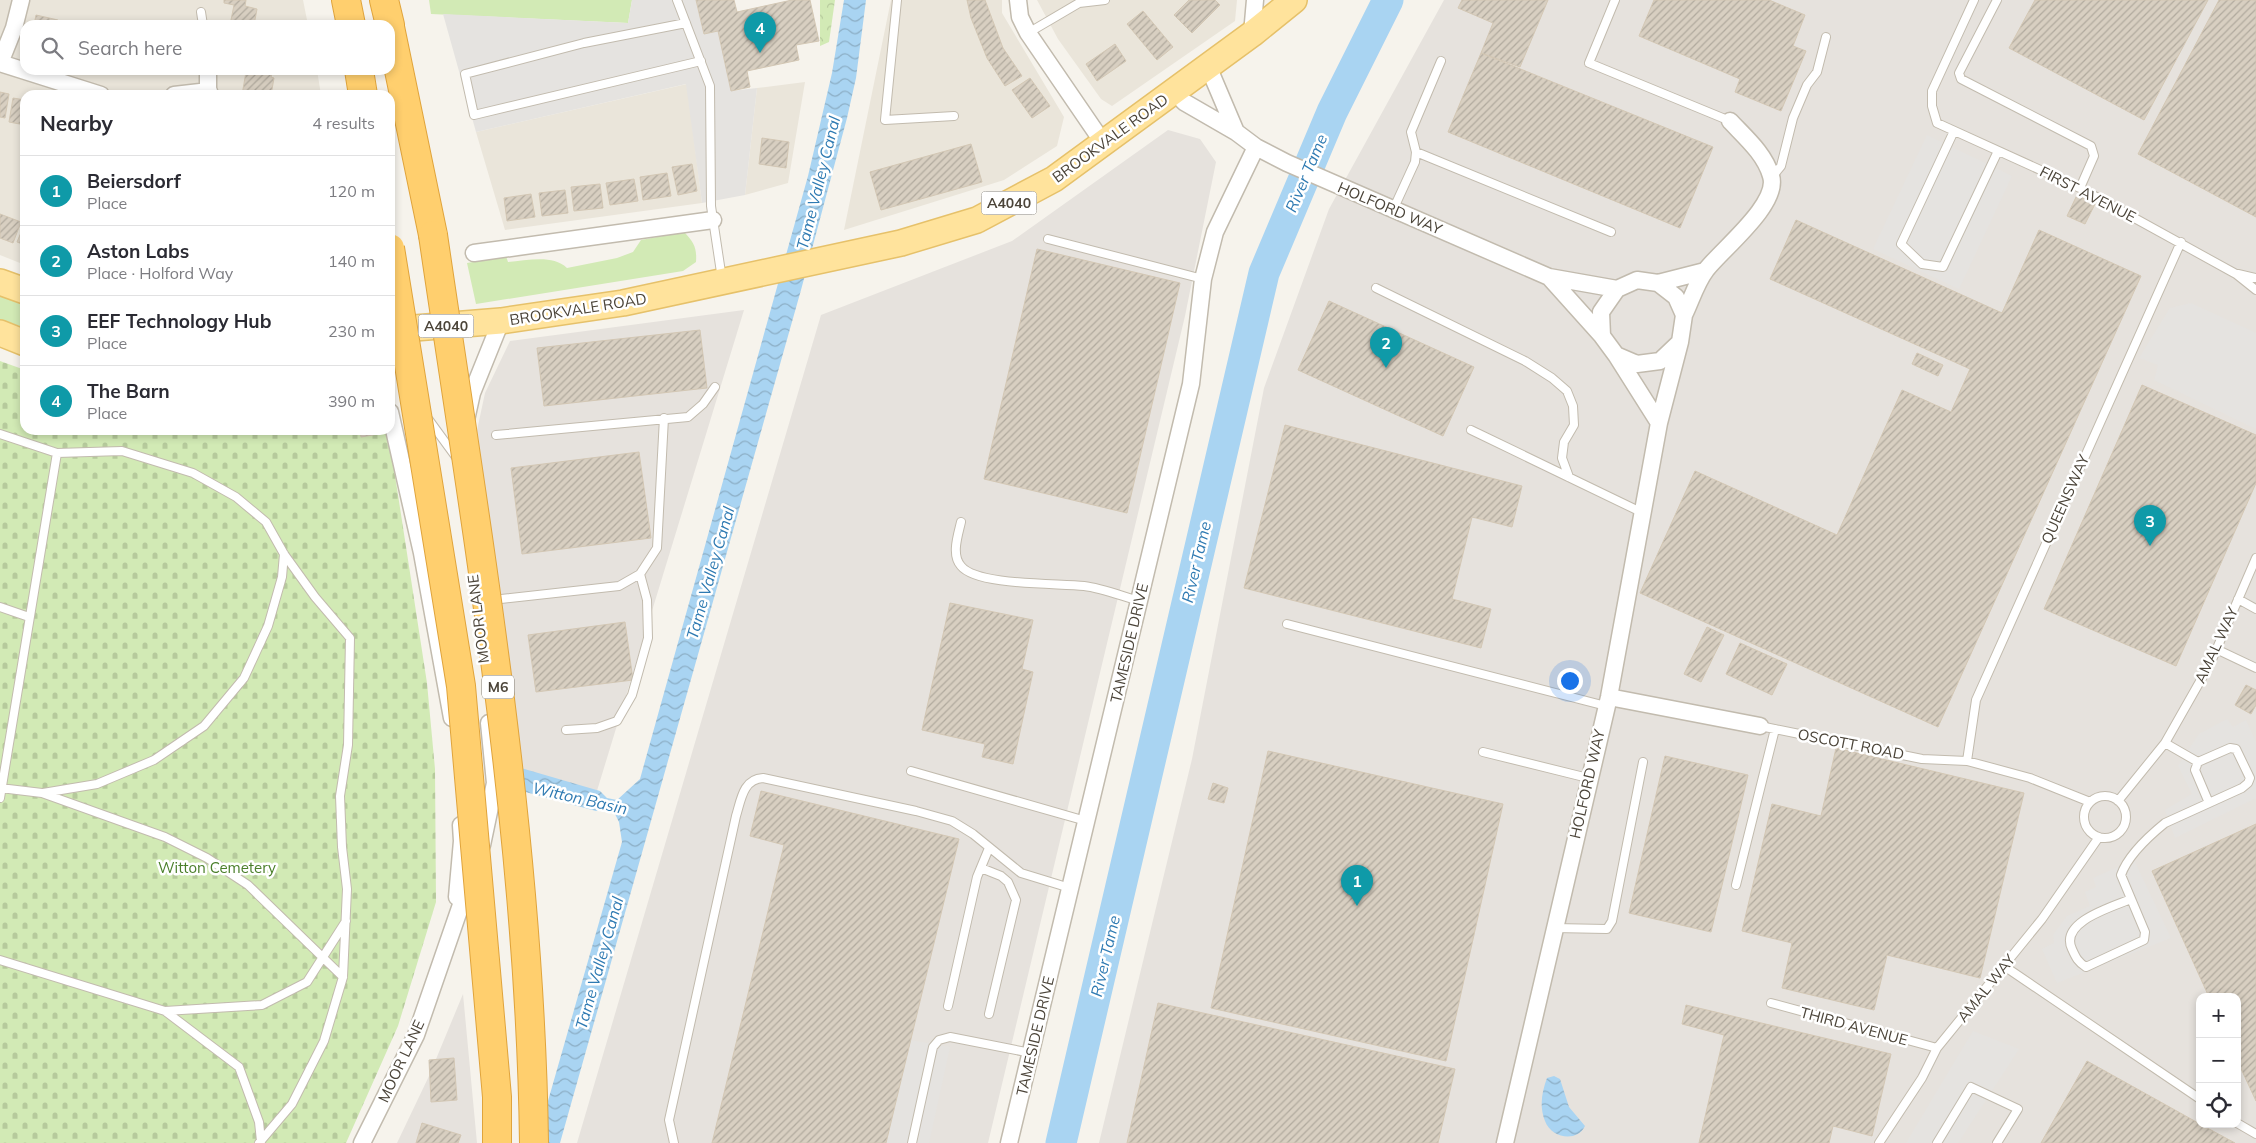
<!DOCTYPE html>
<html lang="en">
<head>
<meta charset="utf-8">
<style>
  body { margin:0; font-family:Mulish,sans-serif; background:#f2f2f3; color:#2b2b33 }
  .controls { position:absolute; right:15px; bottom:15px; display:grid; overflow:hidden; border-radius:10px; box-shadow:0 2px 8px #0003 }
  .controls button { width:45px; height:45px; display:grid; place-items:center; padding:0; border:0; border-bottom:1px solid #e1e1e2; background:#fff; color:#2b2b33; font:25px sans-serif }
  .you { position:absolute; left:1569px; top:680px; width:18px; height:18px; margin:-12px; border:4px solid #fff; border-radius:50%; background:#1a73e8; box-shadow:0 0 0 8px #1a73e833 }
  .badge { display:grid; place-items:center; width:32px; height:32px; border-radius:50%; background:#fc3f1d; color:#fff; font-size:16px; font-weight:700 }
  .pin { position:absolute; translate:-50% -41px; filter:drop-shadow(0 1px 2px #0008) }
  .pin::after { content:''; position:absolute; top:26px; width:18px; height:15px; background:inherit; clip-path:polygon(0 0,100% 0,50% 100%) }
  .list { margin:0; padding:0; list-style:none }
  h2 { display:flex; justify-content:space-between; align-items:center; height:65px; margin:0; padding:0 20px; font-size:21px }
  h2 small { font-size:16px; font-weight:400; color:#7c7c81 }
  .list li { display:grid; grid-template-columns:32px 1fr auto; gap:15px; align-items:center; box-sizing:border-box; height:70px; padding:0 20px; border-top:1px solid #e1e1e2 }
  .list b { display:block; font-size:19px; white-space:nowrap }
  .list p { margin:0; font-size:16px; white-space:nowrap; color:#7c7c81 }
  .list em { font-size:16px; font-style:normal; color:#7c7c81 }
  .icon { flex:none; width:28px; height:28px; fill:none; stroke:currentColor; stroke-width:2; stroke-linecap:round; stroke-linejoin:round }
  .map { position:relative; flex:none; width:2256px; height:1143px; overflow:hidden }
  .search { position:absolute; background:#fff; box-shadow:0 2px 8px #0003; left:20px; top:20px; width:375px; height:55px; display:flex; align-items:center; gap:12px; box-sizing:border-box; padding:0 18px; border-radius:15px; color:#7c7c81; font-size:19px }
  .panel { position:absolute; background:#fff; box-shadow:0 2px 8px #0003; left:20px; top:90px; width:375px; height:345px; border-radius:15px }
  .map>svg:first-child { display:block }
  .residential { fill:#eae5da }
  .industrial { fill:#e6e2dd; fill-rule:evenodd }
  .green { fill:#d2eab5 }
  .forest { fill:url(#forest-crowns) }
  .cemetery { fill:url(#cemetery-stones) }
  .parking { fill:#e5e3e0 }
  .water { fill:url(#water-waves) }
  .lines { fill:none; stroke-linecap:round; stroke-linejoin:round }
  .river { stroke:#a9d4f2; stroke-width:31 }
  .building { fill:url(#building-hatch); stroke:#d3c7b4 }
  .service-casing { stroke:#c2bbae; stroke-width:10 }
  .minor-casing { stroke:#c2bbae; stroke-width:19 }
  .primary-casing { stroke:#e6c16a; stroke-width:28 }
  .motorway-casing { stroke:#e0a43c; stroke-width:30 }
  .service { stroke:#fff; stroke-width:8 }
  .minor { stroke:#fff; stroke-width:16 }
  .primary { stroke:#ffe39c; stroke-width:25 }
  .motorway { stroke:#ffcf6e; stroke-width:28 }
  .motorway-bridge-casing { stroke:#e0a43c; stroke-width:30; stroke-linecap:butt }
  .motorway-bridge { stroke:#ffcf6e; stroke-width:28 }
  .labels { text-anchor:middle; dominant-baseline:central; stroke-width:5; stroke-linejoin:round; paint-order:stroke }
  .shield { fill:#fff; stroke:#817c74; stroke-width:1 }
  .shield-label { font-size:14px; font-weight:bold; fill:#4b4439 }
  .street-label { font-size:15px; fill:#4b4439; stroke:#fff }
  .park-label { font-size:15px; fill:#4a7f2a; stroke:#fff }
  .water-label { font-size:16px; font-style:italic; fill:#2e7ab2; stroke:#fff }
</style>
</head>
<body>
<div class="map">
<svg width="2256" height="1143" viewBox="0 0 2256 1143">
  <defs>
    <pattern id="forest-crowns" width="20" height="18" patternUnits="userSpaceOnUse" patternTransform="scale(1.25)"><rect width="20" height="18" fill="#d2eab5"/><path d="M2 6a3 3 0 1 1 6 0M12 15a3 3 0 1 1 6 0" fill="none" stroke="#b6ca9c"/></pattern>
    <pattern id="cemetery-stones" width="16" height="16" patternUnits="userSpaceOnUse" patternTransform="scale(1.25)"><rect width="16" height="16" fill="#d2eab5"/><path d="M2 7V4a2 2 0 0 1 4 0v3zM10 15v-3a2 2 0 0 1 4 0v3z" fill="#b6ca9c"/></pattern>
    <pattern id="water-waves" width="16" height="10" patternUnits="userSpaceOnUse" patternTransform="scale(1.25)"><rect width="16" height="10" fill="#a9d4f2"/><path d="M0 5q4-4 8 0t8 0" fill="none" stroke="#8caec5"/></pattern>
    <pattern id="building-hatch" width="6" height="6" patternUnits="userSpaceOnUse" patternTransform="scale(1.25)"><rect width="6" height="6" fill="#d8cfc1"/><path d="M-1 1l2-2M0 6l6-6M5 7l2-2" fill="none" stroke="#b1aa9e"/></pattern>
  </defs>
  <rect width="100%" height="100%" fill="#f6f3ec"/>
  <!-- residential -->
  <path class="residential" d="M0,0H303L308,25H25V70H317L321,95H25V265L0,255Z
    M891,0H1002V13L1064,117L1057,146L1004,180L844,230Z
    M1037,0H1237L1235,21L1112,106L1101,99L1058,39Z
    M805,82L788,183L745,195L757,88Z
    M687,84L702,203L505,230L476,132Z"/>
  <!-- industrial -->
  <path class="industrial" d="M1444,0H2256V1143H1099L1192,759L1264,388L1329,209ZM2200,997H2237V1124H2200Z
    M1168,130L1200,139L1216,162L1185,316L988,1143H577L821,315L1012,241Z
    M744,310L596,794L519,775L476,435L485,393L510,341Z
    M463,994L477,1143H397L429,1076Z"/>
  <!-- green -->
  <path class="green" d="M429,0H632L628,23L431,14Z
    M684,232C694,242 697,248 696,262L683,271L476,304L467,263L506,256L508,262C527,261 552,254 567,268L617,258L633,252L641,240Z
    M0,292L25,301V328L0,319Z"/>
  <!-- forest -->
  <path class="forest" d="M820,0H835L829,42L820,46Z"/>
  <!-- cemetery -->
  <path class="cemetery" d="M0,361L25,370V430H388L427,683L435,769L436,902L398,1026L346,1143H0Z"/>
  <!-- parking -->
  <path class="parking" d="M632,0H696L704,34L718,31L731,91L757,88L745,195L702,203L686,84L476,132L443,14L628,23Z
    M1927,135L2012,176L1959,289L1873,249Z
    M2191,303L2256,333V429L2154,380L2158,365L2139,358L2170,308Z
    M2227,719L2233,727L2246,720L2256,742V798L2175,838L2165,810L2192,794L2178,766L2199,734Z
    M2134,860L2171,938L2057,983L2042,949L2054,943L2053,935L2067,916L2090,906L2085,892L2096,887L2093,878Z
    M1973,1031L2019,1049L1958,1143H1906Z
    M910,1040L950,1047L929,1143H886Z"/>
  <!-- water -->
  <path class="water" d="M844,0H866L856,78L847,118L801,290L560,1143H536L622,842L619,822L614,812L605,809L596,811L518,790L521,768L600,791L607,798L617,800L640,779L808,176L832,73Z
    M1554,1076L1560,1079L1569,1107L1585,1126C1577,1143 1551,1138 1545,1121C1539,1106 1542,1092 1547,1078Z"/>
  <g class="lines">
    <!-- river -->
    <path class="river" d="M1061,1143L1264,273L1332,112L1388,0"/>
  </g>
  <!-- building -->
  <path class="building" d="M224,0H246L245,6L257,9L254,25H230L234,5L224,3Z
    M696,0H734L737,12L792,0H810L819,41L796,45L799,60L747,71L750,87L731,91L718,31L704,34Z
    M967,0H985L1003,48L1022,76L1005,86L987,58L971,18Z
    M1189,0H1215L1220,5L1192,33L1174,15Z
    M1462,0H1548L1520,67L1481,53L1493,23L1458,8Z
    M1654,0H1769L1805,15L1793,46L1806,51L1781,111L1735,92L1740,79L1639,36Z
    M2035,0H2208L2144,120L2009,48Z
    M2219,0H2256V217L2138,154Z
    M1143,11L1173,47L1157,60L1127,24Z
    M36,15L58,20L57,25H34Z
    M1115,44L1126,61L1097,81L1086,64Z
    M1481,53L1713,147L1680,228L1448,132Z
    M239,70H273L271,77L274,78L271,95H242L246,72Z
    M1030,78L1050,106L1032,118L1012,90Z
    M0,92L9,94L5,118L0,117Z
    M13,98L25,100V125L9,122Z
    M762,138L789,142L786,168L759,164Z
    M971,144L982,182L881,210L870,172Z
    M692,164L697,191L678,195L672,167Z
    M667,173L671,196L643,200L640,177Z
    M634,179L638,201L610,205L606,183Z
    M600,184L603,208L574,211L571,187Z
    M565,190L568,213L542,216L539,193Z
    M531,194L535,217L507,221L504,198Z
    M2077,195L2095,204L2085,224L2067,216Z
    M0,214L21,222L13,243L0,238Z
    M1796,220L2002,313L2039,230L2141,276L1938,727L1640,593L1695,471L1837,535L1902,390L1951,412L1970,369L1770,279Z
    M25,223V245L17,242Z
    M1037,249L1180,283L1127,513L984,479Z
    M1329,301L1474,367L1443,436L1298,370Z
    M700,330L707,388L544,406L537,348Z
    M1917,353L1943,365L1938,376L1912,364Z
    M2142,385L2256,435V483L2176,666L2044,609Z
    M1285,425L1522,486L1512,527L1472,517L1452,599L1491,609L1481,648L1244,588Z
    M360,430H383L378,431V434L361,437Z
    M639,452L651,538L522,554L511,468Z
    M950,603L1033,620L1022,669L1033,672L1013,764L982,757L985,744L922,730Z
    M625,622L633,680L536,692L528,635Z
    M1707,627L1724,635L1701,682L1684,674Z
    M1740,643L1787,664L1772,695L1726,674Z
    M2246,685L2256,690V705L2251,714L2235,705Z
    M1836,748L2024,793L1980,978L1887,955L1874,1010L1782,988L1792,943L1742,931L1772,804L1821,816Z
    M1268,751L1503,804L1446,1061L1211,1008Z
    M1665,756L1748,775L1711,932L1629,913Z
    M1213,783L1228,788L1224,803L1208,799Z
    M761,791L959,839L886,1143H712L784,845L750,836Z
    M2256,824V1101L2237,1060V997H2209L2152,871Z
    M1158,1003L1455,1069L1438,1143H1127Z
    M1686,1005L1891,1054L1872,1136L1833,1126L1829,1143H1699L1724,1035L1682,1024Z
    M454,1058L457,1100L431,1102L429,1060Z
    M2087,1061L2200,1124L2235,1143H2041Z
    M422,1123L461,1135L458,1143H416Z"/>
  <g class="lines">
    <!-- service casing -->
    <g class="service-casing">
      <path id="service" d="M677,0L710,86L711,206L722,279
        M897,0L885,120L954,116
        M1615,0L1589,63L1730,121
        M1974,0L1932,91V106L1937,123L2080,188L2236,274L2256,290
        M1997,0L1959,73L1961,79L2091,146L2094,156L2080,188
        M201,12L203,25
        M686,23L584,43L465,74L474,115L701,61
        M1028,33L1079,3L1105,0
        M1954,131L1901,244L1922,264L1943,267L1998,151
        M1416,152L1611,232
        M1772,177L1781,166L1793,118L1807,85L1817,72L1826,37
        M1393,210L1415,162L1416,152L1411,132L1441,61
        M1048,239L1203,279
        M2238,274L2256,278
        M1376,288L1525,361L1552,378L1567,391L1573,406L1574,425L1564,442L1562,458L1569,477
        M427,421L429,420L456,457
        M1471,430L1643,513
        M0,434L57,453L122,451L193,473L236,497L266,522L284,554L315,597L350,638L348,745L340,796L342,847L347,889L343,977L324,1041L292,1104L259,1143
        M496,435L688,417L703,404L715,387
        M961,522C958,535 951,555 961,566C977,586 1058,583 1084,586C1102,588 1121,596 1139,601
        M2238,599L2256,609
        M492,600L619,586L640,574L657,548L664,418
        M0,607L29,617
        M1287,624L1606,706
        M2216,649L2256,668
        M1760,726L1922,759L1967,761L2030,778L2090,802
        M566,730L597,728L617,721L632,695L648,638L647,600L640,574
        M1483,752L1588,778
        M1967,761L1976,700L2181,242
        M2198,762L2195,770L2209,803
        M911,771L1086,821
        M0,788L42,793L165,837L207,858L248,885L343,977
        M43,793L97,784L154,760L204,726L244,678L268,626L282,577L284,554
        M2084 817a21 21 0 1 1 42 0a21 21 0 1 1-42 0Z
        M0,798L57,453
        M2118,801L2165,743L2211,662L2256,558
        M981,868L1001,876L1008,882L1016,900L989,1014
        M1736,885L1775,729
        M2131,899C2112,907 2059,922 2072,949C2076,958 2078,962 2086,967L2144,940L2145,932L2121,875C2128,855 2149,836 2165,823L2242,788L2248,783L2250,778L2236,749L2230,748L2198,762L2165,743
        M1554,928L1607,929L1612,921L1643,762
        M0,960L165,1011L239,1067L259,1122L261,1141
        M2004,966L2200,1099
        M1771,1003L1937,1048
        M948,1006L977,877L989,848
        M165,1011L262,1005L307,982L346,921
        M2237,1123L2256,1134
        M674,1143L669,1120L736,816C741,800 743,779 763,778L916,811L952,821L973,834L1021,873L1070,888
        M912,1143L933,1047L939,1040L950,1037L1031,1053
        M1879,1143L1922,1078L1937,1048L2042,919L2099,837
        M1937,1143L1971,1087L2018,1109L1997,1143"/>
    </g>
    <!-- minor casing -->
    <g class="minor-casing">
      <path id="minor" d="M21,0L14,28L0,63L101,95
        M1018,0L1020,17L1028,33L1104,144
        M1252,34L1255,0
        M1208,66L1236,132
        M208,70V95
        M1175,92L1184,102L1236,132L1256,147L1287,163L1549,277
        M174,95L209,91
        M474,253L713,220
        M1658,283L1705,271
        M1684,315C1691,301 1696,283 1706,270C1721,250 1780,204 1771,176C1765,154 1745,137 1730,121
        M1602,336L1549,277L1617,289
        M1616,355L1659,423L1680,342L1684,315L1676,297L1658,283L1637,280L1617,289L1601,312L1602,336L1616,355L1637,364L1660,361L1680,342
        M390,412L422,553L452,718
        M466,420L472,393L501,321
        M1609,697L1760,726
        M482,845L495,783L489,723
        M457,897L462,841L461,825
        M362,1143L416,1035L473,870
        M1009,1143L1191,384L1203,279L1215,232L1256,147
        M1505,1143L1609,697L1659,423"/>
    </g>
    <!-- primary casing -->
    <g class="primary-casing">
      <path id="primary" d="M0,282L25,291
        M390,330L501,321L623,303L901,243L977,220L1054,179L1252,34L1294,0
        M0,333L25,343"/>
    </g>
    <!-- motorway casing -->
    <g class="motorway-casing">
      <path id="motorway" d="M346,0L351,25
        M384,0L390,25
        M390,27L433,235
        M359,70L363,95"/>
    </g>
    <!-- service -->
    <use href="#service" class="service"/>
    <!-- minor -->
    <use href="#minor" class="minor"/>
    <!-- primary -->
    <use href="#primary" class="primary"/>
    <!-- motorway -->
    <use href="#motorway" class="motorway"/>
    <!-- motorway-bridge casing -->
    <g class="motorway-bridge-casing">
      <path id="motorway-bridge" d="M433,235C477,536 530,838 534,1143
        M390,248L461,686L497,1097V1143"/>
    </g>
    <!-- motorway-bridge -->
    <use href="#motorway-bridge" class="motorway-bridge"/>
  </g>
  <g class="labels">
    <!-- shield labels -->
    <g class="shield">
      <rect x="981.5" y="191.5" width="55" height="23" rx="4"/>
      <rect x="418.5" y="314.5" width="55" height="23" rx="4"/>
      <rect x="482" y="675.5" width="32" height="23" rx="4"/>
    </g>
    <g class="shield-label">
      <text x="1009" y="203">A4040</text>
      <text x="446" y="326">A4040</text>
      <text x="498" y="687">M6</text>
    </g>
    <!-- street labels -->
    <g class="street-label">
      <text transform="translate(1110 138) rotate(-36)">BROOKVALE ROAD</text>
      <text transform="translate(2088 194) rotate(27)">FIRST AVENUE</text>
      <text transform="translate(1390 208) rotate(23)">HOLFORD WAY</text>
      <text transform="translate(578 309) rotate(-9)">BROOKVALE ROAD</text>
      <text transform="translate(2065 499) rotate(-66)">QUEENSWAY</text>
      <text transform="translate(478 619) rotate(-97)">MOOR LANE</text>
      <text transform="translate(1129 643) rotate(-77)">TAMESIDE DRIVE</text>
      <text transform="translate(2216 645) rotate(-65)">AMAL WAY</text>
      <text transform="translate(1851 744) rotate(11)">OSCOTT ROAD</text>
      <text transform="translate(1587 784) rotate(-77)">HOLFORD WAY</text>
      <text transform="translate(1986 988) rotate(-51)">AMAL WAY</text>
      <text transform="translate(1854 1026) rotate(15)">THIRD AVENUE</text>
      <text transform="translate(1035 1036) rotate(-77)">TAMESIDE DRIVE</text>
      <text transform="translate(401 1061) rotate(-65)">MOOR LANE</text>
    </g>
    <!-- park labels -->
    <g class="park-label">
      <text x="217" y="867">Witton Cemetery</text>
    </g>
    <!-- water labels -->
    <g class="water-label">
      <text transform="translate(1306 173) rotate(-67)">River Tame</text>
      <text transform="translate(818 183) rotate(-76)">Tame Valley Canal</text>
      <text transform="translate(1196 562) rotate(-77)">River Tame</text>
      <text transform="translate(710 573) rotate(-74)">Tame Valley Canal</text>
      <text transform="translate(580 798) rotate(13)">Witton Basin</text>
      <text transform="translate(1105 956) rotate(-77)">River Tame</text>
      <text transform="translate(599 963) rotate(-74)">Tame Valley Canal</text>
    </g>
  </g>
</svg>
<div class="controls">
<button>+</button>
<button>−</button>
<button><svg class="icon" aria-label="locate" viewBox="0 0 24 24"><circle cx="12" cy="12" r="6"/><path d="M12 2v4M12 18v4M2 12h4M18 12h4"/></svg></button>
</div>
<div class="you"></div>
<div class="pin badge" style="left:1357px;top:906px;background:#0f9aa8">1</div>
<div class="pin badge" style="left:1386px;top:368px;background:#0f9aa8">2</div>
<div class="pin badge" style="left:2150px;top:546px;background:#0f9aa8">3</div>
<div class="pin badge" style="left:760px;top:53px;background:#0f9aa8">4</div>
<div class="search"><svg class="icon" aria-label="search" viewBox="0 0 24 24"><circle cx="10" cy="10" r="6"/><path d="M15 15l6 6"/></svg>Search here</div>
<section class="panel">
<h2>Nearby<small>4 results</small></h2>
<ul class="list">
<li><span class="badge" style="background:#0f9aa8">1</span><div><b>Beiersdorf</b><p>Place</p></div><em>120 m</em></li>
<li><span class="badge" style="background:#0f9aa8">2</span><div><b>Aston Labs</b><p>Place · Holford Way</p></div><em>140 m</em></li>
<li><span class="badge" style="background:#0f9aa8">3</span><div><b>EEF Technology Hub</b><p>Place</p></div><em>230 m</em></li>
<li><span class="badge" style="background:#0f9aa8">4</span><div><b>The Barn</b><p>Place</p></div><em>390 m</em></li>
</ul>
</section>
</div>
</body>
</html>
